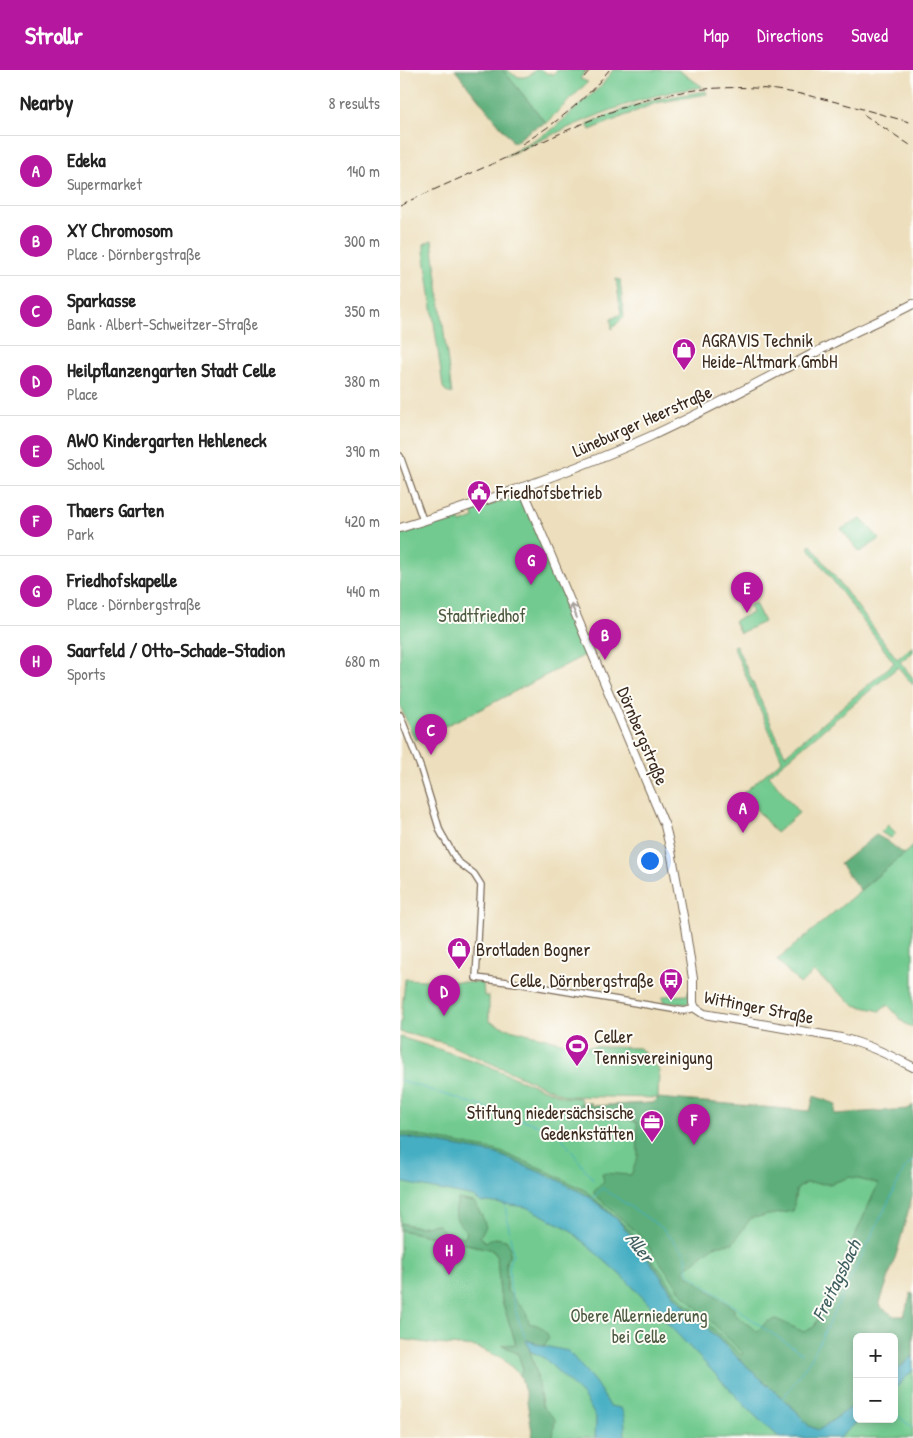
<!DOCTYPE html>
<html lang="en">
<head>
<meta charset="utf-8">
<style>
  body { margin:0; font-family:"Patrick Hand",sans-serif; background:#f6f6f6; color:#222 }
  .controls { position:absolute; right:15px; bottom:15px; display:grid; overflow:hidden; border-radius:8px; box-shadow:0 2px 8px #0003 }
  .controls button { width:45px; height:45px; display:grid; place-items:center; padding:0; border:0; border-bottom:1px solid #e0e0e0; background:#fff; color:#222; font:25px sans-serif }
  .you { position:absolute; left:249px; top:790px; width:18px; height:18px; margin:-12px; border:4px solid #fff; border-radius:50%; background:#1a73e8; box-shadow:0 0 0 8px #1a73e833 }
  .badge { display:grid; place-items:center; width:32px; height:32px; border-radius:50%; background:#b5179e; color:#fff; font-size:16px; font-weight:700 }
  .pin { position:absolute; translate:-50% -41px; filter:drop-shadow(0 1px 2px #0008) }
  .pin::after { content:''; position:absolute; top:26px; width:18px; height:15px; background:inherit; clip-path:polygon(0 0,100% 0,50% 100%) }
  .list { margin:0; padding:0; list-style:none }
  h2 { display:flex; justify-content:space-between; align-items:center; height:65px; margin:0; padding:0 20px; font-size:21px }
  h2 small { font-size:16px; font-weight:400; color:#767676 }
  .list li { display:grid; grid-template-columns:32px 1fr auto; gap:15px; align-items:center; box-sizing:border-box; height:70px; padding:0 20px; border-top:1px solid #e0e0e0 }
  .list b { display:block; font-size:19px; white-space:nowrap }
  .list p { margin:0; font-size:16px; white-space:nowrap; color:#767676 }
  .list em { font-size:16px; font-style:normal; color:#767676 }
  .map { position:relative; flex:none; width:513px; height:1368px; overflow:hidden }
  header { display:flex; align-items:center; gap:30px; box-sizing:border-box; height:70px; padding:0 25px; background:#b5179e; color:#fff }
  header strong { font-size:24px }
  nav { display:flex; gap:28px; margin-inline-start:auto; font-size:18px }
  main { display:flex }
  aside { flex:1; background:#fff }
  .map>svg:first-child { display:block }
  .green { fill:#72ca90; stroke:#567a57; fill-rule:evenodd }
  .forest { fill:#5dae7a; stroke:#4c6c4c; fill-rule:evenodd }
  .water { fill:#44aec3; stroke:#406c70 }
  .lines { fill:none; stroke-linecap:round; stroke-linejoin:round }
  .stream { stroke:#44aec3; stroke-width:1 }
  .minor-casing { stroke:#796956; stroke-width:8 }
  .major-casing { stroke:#796956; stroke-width:10 }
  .minor { stroke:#fff; stroke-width:5.5 }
  .major { stroke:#fff; stroke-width:8 }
  .rail { stroke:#3b2a1e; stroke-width:1; stroke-dasharray:8 4; stroke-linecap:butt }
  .oneway { stroke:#a79f9a }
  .labels { text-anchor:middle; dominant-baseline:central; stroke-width:4; stroke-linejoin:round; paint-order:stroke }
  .poi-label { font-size:18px; fill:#3b2a1e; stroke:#fdfcf7; text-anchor:start }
  .street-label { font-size:18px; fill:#3b2a1e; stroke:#fdfcf7 }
  .park-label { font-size:18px; fill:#4c5a40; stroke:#fdfcf7 }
  .water-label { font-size:19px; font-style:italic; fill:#3f5f60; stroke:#fdfcf7 }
</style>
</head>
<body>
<header>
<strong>Strollr</strong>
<nav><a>Map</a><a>Directions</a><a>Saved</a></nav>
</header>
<main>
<aside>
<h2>Nearby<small>8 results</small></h2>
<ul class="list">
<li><span class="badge">A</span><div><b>Edeka</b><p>Supermarket</p></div><em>140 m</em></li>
<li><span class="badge">B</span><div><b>XY Chromosom</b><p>Place · Dörnbergstraße</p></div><em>300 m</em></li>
<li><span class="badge">C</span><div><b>Sparkasse</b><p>Bank · Albert-Schweitzer-Straße</p></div><em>350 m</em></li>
<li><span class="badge">D</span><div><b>Heilpflanzengarten Stadt Celle</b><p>Place</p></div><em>380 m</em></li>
<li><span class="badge">E</span><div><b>AWO Kindergarten Hehleneck</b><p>School</p></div><em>390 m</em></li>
<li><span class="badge">F</span><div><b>Thaers Garten</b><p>Park</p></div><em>420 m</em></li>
<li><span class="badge">G</span><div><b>Friedhofskapelle</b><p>Place · Dörnbergstraße</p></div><em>440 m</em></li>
<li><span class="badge">H</span><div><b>Saarfeld / Otto-Schade-Stadion</b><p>Sports</p></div><em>680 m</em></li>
</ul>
</aside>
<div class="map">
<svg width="513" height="1368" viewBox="0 0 513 1368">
  <rect width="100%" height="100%" fill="#fdfcf7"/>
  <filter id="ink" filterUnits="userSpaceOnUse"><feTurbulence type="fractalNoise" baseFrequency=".02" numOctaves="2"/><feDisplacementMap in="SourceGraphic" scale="10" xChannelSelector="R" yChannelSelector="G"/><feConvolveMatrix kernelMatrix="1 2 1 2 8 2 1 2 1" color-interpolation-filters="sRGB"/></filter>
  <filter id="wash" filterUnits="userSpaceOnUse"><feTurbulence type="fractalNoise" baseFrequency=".0096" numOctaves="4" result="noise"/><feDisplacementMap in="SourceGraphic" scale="20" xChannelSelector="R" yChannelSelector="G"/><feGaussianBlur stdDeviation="1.12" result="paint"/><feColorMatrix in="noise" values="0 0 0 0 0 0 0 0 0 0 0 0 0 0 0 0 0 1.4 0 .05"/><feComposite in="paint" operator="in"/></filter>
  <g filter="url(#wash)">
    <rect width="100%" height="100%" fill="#eddfbd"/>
    <!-- green -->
    <path class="green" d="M103,0H108C116,9 127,10 135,0H142L148,4L150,3L153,5L157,0H186L180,9L188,12L146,53Z
      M213,0H278L303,17C232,25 170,57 106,86L153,59L202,15Z
      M306,21L307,24L256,33L190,60L187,54L225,39L257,29Z
      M32,170L52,324L46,322L43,317L24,181V174Z
      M216,209L220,210L224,246L212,259L211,249L221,244Z
      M118,426L122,427L187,581L185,585L81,639L15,670L0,636V464L58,446L61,453L74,448L72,441Z
      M461,449L480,469L460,482L441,459Z
      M411,475L497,589L513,576V582L500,592L513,608V615L498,597L369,705L399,743L376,763L343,723L382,690L333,576L336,575L385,685L494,593L408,477Z
      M355,533L364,552L340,563L334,551L352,543L349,536Z
      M488,755L496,763L491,768L488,767L481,762Z
      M513,774V958L504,953L488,935L480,941L454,935L414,902L400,914L377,890L512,777L511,776Z
      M5,909L83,913L84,926H89V951L106,958L177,976L240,978L259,1000L258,1028L165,1026L45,973L0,962Z
      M288,921H290V931L286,934L263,932V927L265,926L288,925Z
      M0,967L32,977L87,995L108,1005L164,1027L180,1028L182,1033H191V1036L253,1033L351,1145L395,1129L396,1120L405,1113L449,1105L479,1113L478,1235L492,1248L504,1247L513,1225V1368H149L136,1304L107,1221L106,1191L109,1186L96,1168L86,1172L80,1166L82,1163L63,1158L67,1162L65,1167L46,1163L37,1154L18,1157L0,1153ZM457,1267H494V1349H457Z
      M0,1160L90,1179L94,1182L97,1186L100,1224L116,1274L104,1276L118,1284L123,1299L120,1305L102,1288L76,1277L35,1274L0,1269Z"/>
    <!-- forest -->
    <path class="forest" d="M55,0H103L146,53L132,59L114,73Z
      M476,765L487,771L504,784L460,820L440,794Z
      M414,1026L436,1034L435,1044L508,1039L513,1035V1123L498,1179L479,1236L494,1246H504L511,1223L513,1224V1286L494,1302V1267H457V1333L419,1360L409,1356L394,1339L339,1289L275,1227L237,1173L218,1150L188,1126L158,1110L97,1084L0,1066V1062L98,1081L143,1099L186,1121L232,1162L279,1226L341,1285L343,1283L282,1223L252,1181L235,1161L194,1124V1120L204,1111L202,1103L231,1105L238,1087L237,1053L229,1049L197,1046L182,1041L179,1034L191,1033L192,1036L253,1033L258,1028L410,1041ZM450,1107L478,1114L414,1257L404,1262L376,1249L366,1252L358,1262L334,1244V1239L286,1204L285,1199L314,1176L333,1173L351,1148L393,1141L396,1120L405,1113L430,1114Z
      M58,1129L74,1132L82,1146L86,1157L80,1166L85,1172L96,1168L106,1170L110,1177L109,1186L106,1191L107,1221L126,1242L129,1253C140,1255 145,1258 149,1268L144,1276L127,1270L136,1301L142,1336L155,1349L153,1368H133L126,1325L120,1305L123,1299L118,1284L103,1275L116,1274L100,1224L97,1186L94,1182L90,1179L0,1160V1153L18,1157L37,1154L46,1163L65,1167L67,1162C55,1150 53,1146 58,1129Z"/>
    <!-- water -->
    <path class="water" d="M0,1066L97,1084L158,1110L188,1126L218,1150L237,1173L275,1227L339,1289L394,1339L409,1356L419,1360L457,1333V1349H461L439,1368H380L354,1345L227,1211L169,1159L126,1137L87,1132L82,1133L74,1127L0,1112Z
      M126,1270L144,1276L168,1281L195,1312L210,1336L221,1338C227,1351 224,1355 225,1368H195L196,1347L183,1326L144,1288L130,1281Z
      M513,1286V1300L494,1320V1302Z"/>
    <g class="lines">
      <!-- stream -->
      <path class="stream" d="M0,1010L157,1061L193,1110
        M192,1129L202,1118L261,1157L286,1185L287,1197L289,1204L365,1259L402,1283
        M105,1135L113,1184L109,1192L110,1217L117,1246L126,1269
        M382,1330L412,1287L505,1098L513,1090
        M494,1343L513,1358"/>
    </g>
  </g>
  <g filter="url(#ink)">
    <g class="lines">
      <!-- minor casing -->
      <g class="minor-casing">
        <path id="minor" d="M0,386L23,450
          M0,645L21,699L40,761L57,791L74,804L81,815L76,908L116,913L284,941L295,938"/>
      </g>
      <!-- major casing -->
      <g class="major-casing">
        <path id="major" d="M122,417L265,756L271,781L285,857L293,909V933L295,938L304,944L441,968C467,974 489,985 513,997
          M0,458C84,432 168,403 249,367C319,335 386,297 455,262C474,253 494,244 513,234"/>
      </g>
      <!-- minor -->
      <use href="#minor" class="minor"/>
      <!-- major -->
      <use href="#major" class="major"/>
      <!-- rail -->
      <path class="rail" d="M184,7L190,0
        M463,44L513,77
        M122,74C155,54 186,30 209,0
        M0,135C44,115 88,96 132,76C180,55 229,30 282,22C311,17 347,16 376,20C422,26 468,41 513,53"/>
    </g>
    <!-- one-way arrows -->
    <defs><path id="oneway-shaft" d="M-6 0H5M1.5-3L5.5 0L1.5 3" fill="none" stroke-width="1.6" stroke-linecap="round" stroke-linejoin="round" transform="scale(1.25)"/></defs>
    <use class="oneway" href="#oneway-shaft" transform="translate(174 541) rotate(-113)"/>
  </g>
  <!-- icons -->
  <defs>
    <g id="shop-pin" transform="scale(1.25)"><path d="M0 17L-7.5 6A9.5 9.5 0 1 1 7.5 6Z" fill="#b5179e" stroke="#fdfcf7"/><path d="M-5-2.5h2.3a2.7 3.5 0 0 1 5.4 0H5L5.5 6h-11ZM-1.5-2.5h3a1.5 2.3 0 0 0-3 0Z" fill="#fff"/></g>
    <g id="civic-pin" transform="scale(1.25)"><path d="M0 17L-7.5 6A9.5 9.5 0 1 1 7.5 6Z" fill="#b5179e" stroke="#fdfcf7"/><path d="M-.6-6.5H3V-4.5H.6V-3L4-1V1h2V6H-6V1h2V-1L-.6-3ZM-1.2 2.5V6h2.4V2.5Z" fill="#fff"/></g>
    <g id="bus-pin" transform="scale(1.25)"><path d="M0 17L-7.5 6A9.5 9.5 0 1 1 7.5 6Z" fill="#b5179e" stroke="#fdfcf7"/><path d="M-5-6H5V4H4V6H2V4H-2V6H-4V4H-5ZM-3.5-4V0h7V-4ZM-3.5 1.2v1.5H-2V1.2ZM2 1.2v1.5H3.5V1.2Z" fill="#fff"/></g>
    <g id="stadium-pin" transform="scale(1.25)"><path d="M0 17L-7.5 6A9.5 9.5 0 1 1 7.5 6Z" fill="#b5179e" stroke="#fdfcf7"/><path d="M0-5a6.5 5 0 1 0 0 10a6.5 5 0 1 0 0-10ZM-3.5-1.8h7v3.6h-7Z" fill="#fff"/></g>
    <g id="office-pin" transform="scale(1.25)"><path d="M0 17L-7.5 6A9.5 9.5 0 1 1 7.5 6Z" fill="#b5179e" stroke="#fdfcf7"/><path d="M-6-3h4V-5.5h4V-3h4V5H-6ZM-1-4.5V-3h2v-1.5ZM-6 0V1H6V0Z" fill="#fff"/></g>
  </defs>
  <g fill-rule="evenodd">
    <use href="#shop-pin" x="284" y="280"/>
    <use href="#civic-pin" x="79" y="422"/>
    <use href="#shop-pin" x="59" y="879"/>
    <use href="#bus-pin" x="271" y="910"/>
    <use href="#stadium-pin" x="177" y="976"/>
    <use href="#office-pin" x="252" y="1052"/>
  </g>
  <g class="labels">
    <!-- poi labels -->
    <g class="poi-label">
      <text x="302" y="270">AGRAVIS Technik<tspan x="302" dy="21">Heide-Altmark GmbH</tspan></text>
      <text x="96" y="422">Friedhofsbetrieb</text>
      <text x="76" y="879">Brotladen Bogner</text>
      <text x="254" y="910" text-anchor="end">Celle, Dörnbergstraße</text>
      <text x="194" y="966">Celler<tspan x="194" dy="21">Tennisvereinigung</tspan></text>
      <text x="234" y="1042" text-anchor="end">Stiftung niedersächsische<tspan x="234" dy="21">Gedenkstätten</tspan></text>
    </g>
    <!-- street labels -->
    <g class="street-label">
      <text transform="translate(242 351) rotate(-24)">Lüneburger Heerstraße</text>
      <text transform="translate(243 666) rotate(67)">Dörnbergstraße</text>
      <text transform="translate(359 937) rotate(11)">Wittinger Straße</text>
    </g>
    <!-- park labels -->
    <g class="park-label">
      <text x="82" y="545">Stadtfriedhof</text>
      <text x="239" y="1245">Obere Allerniederung<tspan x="239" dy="21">bei Celle</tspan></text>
    </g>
    <!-- water labels -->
    <g class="water-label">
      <text transform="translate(240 1177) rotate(52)">Aller</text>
      <text transform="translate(436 1210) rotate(-64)">Freitagsbach</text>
    </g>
  </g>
</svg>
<div class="controls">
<button>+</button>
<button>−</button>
</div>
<div class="you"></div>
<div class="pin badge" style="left:343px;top:763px">A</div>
<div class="pin badge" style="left:205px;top:590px">B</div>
<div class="pin badge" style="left:31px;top:685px">C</div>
<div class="pin badge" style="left:44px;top:946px">D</div>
<div class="pin badge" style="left:347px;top:543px">E</div>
<div class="pin badge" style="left:294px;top:1075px">F</div>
<div class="pin badge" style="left:131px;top:515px">G</div>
<div class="pin badge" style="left:49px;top:1205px">H</div>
</div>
</main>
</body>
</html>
